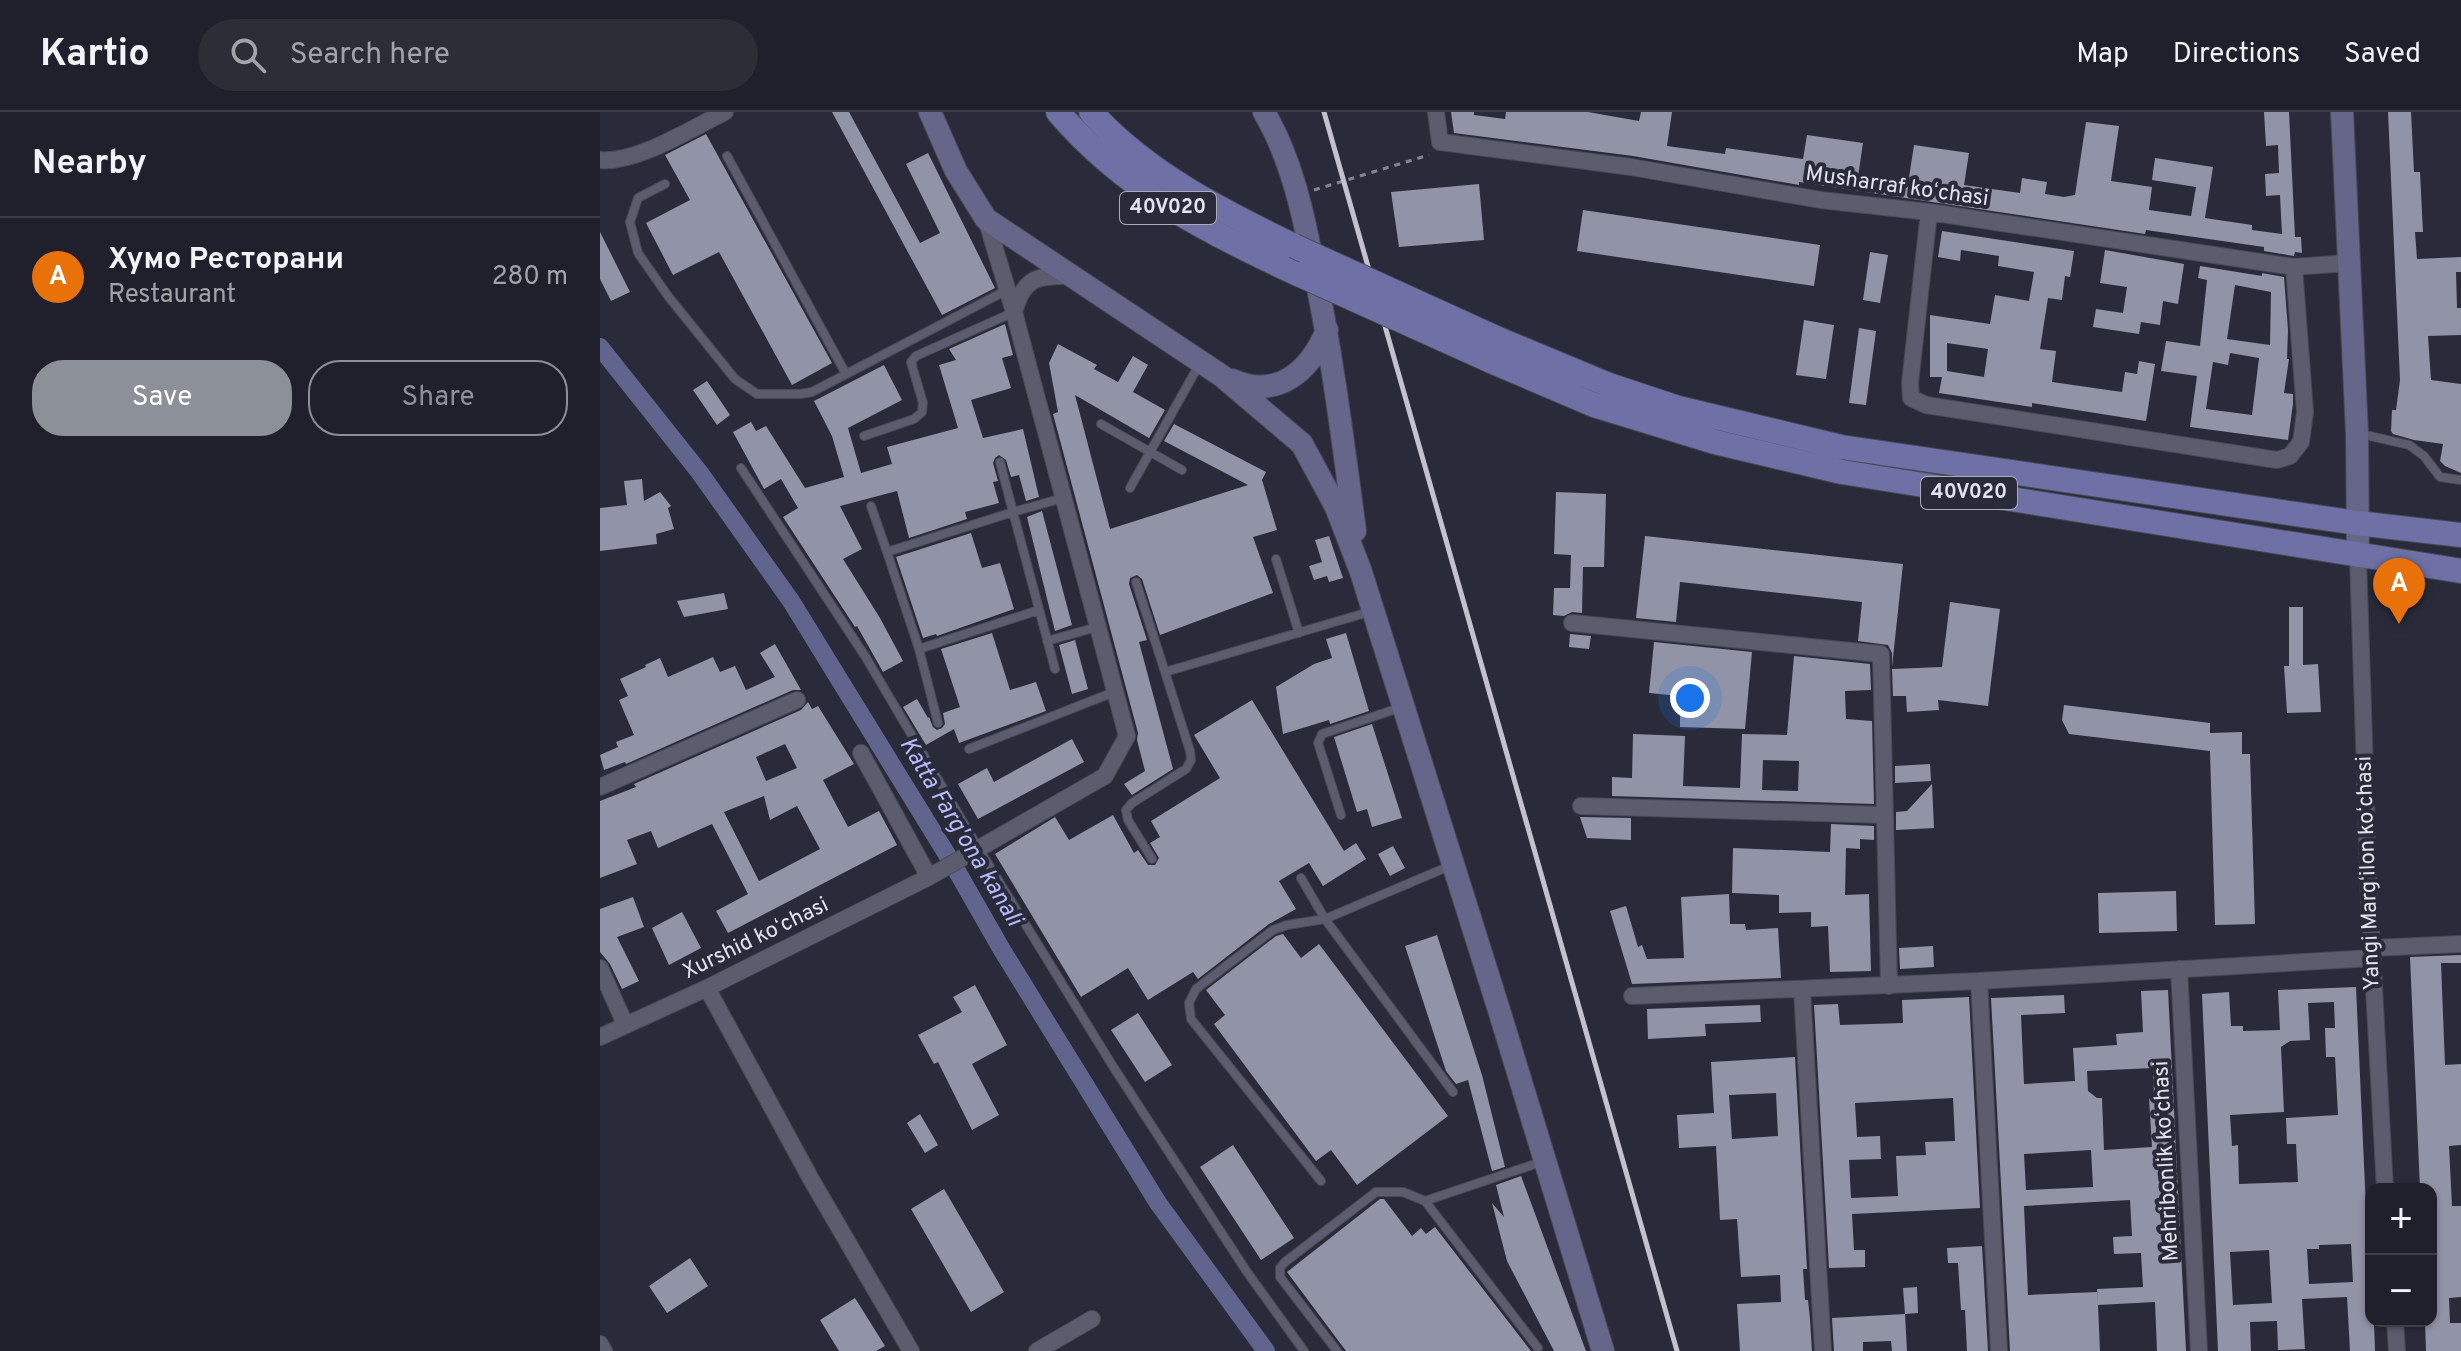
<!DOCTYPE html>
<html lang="en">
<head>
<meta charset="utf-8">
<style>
  body { margin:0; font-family:Overpass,sans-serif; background:#2d2d38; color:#f1f3f6 }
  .controls { position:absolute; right:24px; bottom:24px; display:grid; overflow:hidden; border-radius:16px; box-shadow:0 2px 6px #0004 }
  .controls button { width:72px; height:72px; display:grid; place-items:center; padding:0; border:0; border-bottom:2px solid #3d3e48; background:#20202c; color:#f1f3f6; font:40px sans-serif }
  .you { position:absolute; left:1090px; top:586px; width:28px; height:28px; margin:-20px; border:6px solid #fff; border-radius:50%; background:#1a73e8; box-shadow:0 0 0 12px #1a73e833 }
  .badge { display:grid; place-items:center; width:52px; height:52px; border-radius:50%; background:#8c9099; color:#fff; font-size:26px; font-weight:700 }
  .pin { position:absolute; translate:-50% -66px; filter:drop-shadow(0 2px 4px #0008) }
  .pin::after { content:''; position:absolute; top:42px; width:28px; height:24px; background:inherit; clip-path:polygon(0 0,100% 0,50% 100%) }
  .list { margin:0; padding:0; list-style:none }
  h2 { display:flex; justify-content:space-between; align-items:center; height:104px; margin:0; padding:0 32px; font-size:34px }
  h2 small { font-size:26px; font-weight:400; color:#a2a3a9 }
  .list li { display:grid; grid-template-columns:52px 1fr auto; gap:24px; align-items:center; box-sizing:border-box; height:120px; padding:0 32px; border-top:2px solid #3d3e48 }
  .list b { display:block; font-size:30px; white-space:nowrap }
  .list p { margin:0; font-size:26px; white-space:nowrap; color:#a2a3a9 }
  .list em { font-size:26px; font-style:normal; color:#a2a3a9 }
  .actions { display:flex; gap:16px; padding:24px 32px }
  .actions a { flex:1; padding:18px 0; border:2px solid #8c9099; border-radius:32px; text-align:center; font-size:28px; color:#8c9099 }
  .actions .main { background:#8c9099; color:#fff }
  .icon { flex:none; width:44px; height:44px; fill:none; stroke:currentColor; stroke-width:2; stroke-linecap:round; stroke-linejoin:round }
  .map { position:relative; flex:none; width:1861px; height:1239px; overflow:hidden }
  header { display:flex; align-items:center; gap:48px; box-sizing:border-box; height:112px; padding:0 40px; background:#20202c; border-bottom:2px solid #3d3e48 }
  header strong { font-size:38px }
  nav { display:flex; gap:44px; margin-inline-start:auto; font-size:28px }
  .search { width:560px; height:72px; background:#2d2d38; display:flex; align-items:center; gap:20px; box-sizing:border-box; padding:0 28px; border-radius:44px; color:#a2a3a9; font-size:30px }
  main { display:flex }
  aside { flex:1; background:#20202c }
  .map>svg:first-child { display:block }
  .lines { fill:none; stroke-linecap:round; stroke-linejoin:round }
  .canal { stroke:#61648c; stroke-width:18 }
  .building { fill:#9193a6; fill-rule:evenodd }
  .service-casing { stroke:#484956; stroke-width:10 }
  .minor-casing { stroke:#484956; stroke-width:18 }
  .secondary-casing { stroke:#484956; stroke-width:24 }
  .primary-casing { stroke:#484956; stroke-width:26 }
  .path { stroke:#848592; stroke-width:3; stroke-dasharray:6 6; stroke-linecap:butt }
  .service { stroke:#5b5c6d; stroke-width:8 }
  .minor { stroke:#5b5c6d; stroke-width:16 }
  .secondary { stroke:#65668a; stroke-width:22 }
  .primary { stroke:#6f71a6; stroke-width:24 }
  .rail { stroke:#c1c2ce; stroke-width:5 }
  .primary-bridge-casing { stroke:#484956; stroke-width:26; stroke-linecap:butt }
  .primary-bridge { stroke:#6f71a6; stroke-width:24 }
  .labels { text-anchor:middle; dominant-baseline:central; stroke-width:8; stroke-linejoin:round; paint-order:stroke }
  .shield { fill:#2a2b3a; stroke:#abacb8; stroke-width:2 }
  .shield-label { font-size:20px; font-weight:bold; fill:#e2e3ee }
  .street-label { font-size:22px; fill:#e2e3ee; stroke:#2a2b3a }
  .water-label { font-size:24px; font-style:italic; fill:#b8bcfe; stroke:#2a2b3a }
</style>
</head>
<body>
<header>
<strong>Kartio</strong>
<div class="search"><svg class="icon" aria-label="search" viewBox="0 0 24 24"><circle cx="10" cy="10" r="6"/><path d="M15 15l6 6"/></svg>Search here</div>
<nav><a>Map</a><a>Directions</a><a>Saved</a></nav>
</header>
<main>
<aside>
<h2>Nearby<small></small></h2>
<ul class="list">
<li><span class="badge" style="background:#e8710a">A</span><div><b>Хумо Ресторани</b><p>Restaurant</p></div><em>280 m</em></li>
</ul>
<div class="actions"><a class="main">Save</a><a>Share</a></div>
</aside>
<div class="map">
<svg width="1861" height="1239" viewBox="0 0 1861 1239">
  <rect width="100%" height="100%" fill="#2a2b3a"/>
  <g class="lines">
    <!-- canal -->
    <path class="canal" d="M0,235L100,361L191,489L354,754L402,838L558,1091L666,1239"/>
  </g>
  <!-- building -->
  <path class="building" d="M232,0H249L320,131L340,121L306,52L328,41L395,176L342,203Z
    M851,0H874V3L905,7L906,0H988L1039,9L1041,0H1072L1067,34L1125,42L1126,36L1203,47L1207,23L1263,31L1258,65L1308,72L1314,33L1369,41L1364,73L1420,81L1422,66L1447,70L1445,82L1464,85L1475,83L1486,10L1519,14L1511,69L1552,75L1549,98L1591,104L1596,75L1552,68L1555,46L1613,55L1605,106L1652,113V118L1682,122L1680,83L1666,84L1665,62L1679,61L1678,33L1666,34L1664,0H1689L1695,125H1701L1702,141L1695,140L1694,144L1664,139V135L1546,118L1545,122L1199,70V73L1033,44L854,21Z
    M1788,0H1811L1814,60H1820L1823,120H1815L1817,147L1861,145V160H1856L1857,196H1861V223L1828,224L1831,268L1861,272V361L1845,354L1840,349L1843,332L1814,328L1793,322L1791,319L1792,298H1796L1800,268Z
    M106,22L232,251L192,273L119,140L73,163L46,111L90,88L65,43Z
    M879,72L884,128L799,135L791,80Z
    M983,98L1220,133L1214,174L977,139Z
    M1342,119L1474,139L1470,165L1465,164L1462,188L1448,186L1440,237L1456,239L1452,270L1522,280L1525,260L1537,262L1539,249L1555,252L1546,309L1432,291V295L1339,281L1342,265H1330V203L1390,212L1395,183L1429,189L1434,160L1398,154L1399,144L1361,138L1360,149L1338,145ZM1347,231L1388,237L1384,265L1347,259Z
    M0,120L30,180L11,189L0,167Z
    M1505,138L1584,152L1578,192L1563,189L1560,213L1541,210L1539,222L1493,215L1496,197L1523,201L1527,175L1500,171Z
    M1270,140L1288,143L1280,191L1263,188Z
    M1600,154L1662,164V161L1684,165L1688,218L1687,247H1689L1684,281L1693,282V292L1688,328L1590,315L1597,264L1561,259L1566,229L1600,234L1607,168L1598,166ZM1635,173L1671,180L1670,233L1627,227ZM1630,241L1659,246L1652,303L1606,297L1613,250L1628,253Z
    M1204,208L1234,213L1226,267L1196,263Z
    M405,212L413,243L402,246L411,276L371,288L383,326L423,317L439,385L426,389L419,363L411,365L406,348L399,343L395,346L393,351L398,369L393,370L399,391L365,400L367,407L309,426L297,379L240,394L262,437L243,447L280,506L303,549L283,560L257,514L255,515L183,405L198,396L181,367L164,377L133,320L151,310L156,319L166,314L205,376L244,365L232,324L214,289L284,253L302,288L248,316L261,361L292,352L287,335L358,316L339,253L356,248L349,237Z
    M1259,216L1276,219L1266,293L1249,291Z
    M458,232L497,253L494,257L518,270L533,244L548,253L533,280L565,298L549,326L475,283L510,417L648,373L564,329L574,312L666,360L662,368L677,418L653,425L673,481L560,523L542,467L537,463L530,466L529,472L547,528L539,530L573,657L532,683L524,672L545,659L537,628L538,621L453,302L458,300L449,251Z
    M107,269L130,303L117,313L93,278Z
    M42,367L44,389L60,380L71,394L68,396L74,417L56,422L57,432L0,439V396L27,393L24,369Z
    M956,380L1006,382L1004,455H983L982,501L972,500L964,504L953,503L954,476H970L971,443L954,442Z
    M442,399L472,513L455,519L427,405Z
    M371,421L382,456L400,451L414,497L337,524L336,522L323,526L296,445Z
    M729,424L743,466L729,470L727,464L714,468L709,454L722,450L715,428Z
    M1045,424L1303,452L1292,555V541L1288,533L1258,529L1262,490L1080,470L1076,510L1036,506Z
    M124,481L128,497L84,505L77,489Z
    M1350,490L1400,497L1388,594L1338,588L1339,598L1307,600L1306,584H1293L1292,557L1342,555Z
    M1689,495H1703V553L1718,552L1721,600L1687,601L1684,554H1689Z
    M392,521L410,578L436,570L446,599L359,631L354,617L326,633L303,595L317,587L328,606L329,605L333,615L337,618L342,616L345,612L343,601L360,595L341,537Z
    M746,521L769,599L730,612L729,608L683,622L676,575L714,552L732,546L726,527Z
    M970,522L991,524L989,537L969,535Z
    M475,528L488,577L472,582L459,533Z
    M1054,530L1152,540L1145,617L1080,615V584L1049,581Z
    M175,532L201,578H193L26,652L25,650L4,658L0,643L18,635L16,630L34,623L19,588L28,584L20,567L46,555L45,553L60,546L68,565L113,545L120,560L135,554L146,578L175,565L160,541Z
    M1194,544L1270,552L1271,578L1245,579L1246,607L1272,609L1274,692L1012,684V665L1032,666L1033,622L1085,624L1083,674L1140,676L1142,622L1187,623ZM1163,648L1199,649L1198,679L1162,678Z
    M652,588L744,739L756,731L766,747L723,774L709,751L679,769L696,797L669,812L598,867L593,860L548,888L528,856L481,885L395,742L455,705L469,728L513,703L534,741L538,738L548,753H555L559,746L550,731L560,725L551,709L620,666L594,623Z
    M208,590L212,597L218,594L254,652L223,668L248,715L279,699L297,733L128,821L116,799L148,782L112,712L58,736L51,719L27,728L37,752L0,766V689L36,675L34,672L201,598ZM185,632L197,656L166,669L156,645ZM164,684L170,708L197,694L220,737L159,769L124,700Z
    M1464,593L1610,611V621L1642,620V642H1650L1655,812L1615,813L1610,639L1469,622L1462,608Z
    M772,612L802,706L772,715L767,697L757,700L734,625Z
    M472,627L484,650L378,707L358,672L387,656L394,670Z
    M1330,652L1331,669L1295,671V654Z
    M1332,672L1334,716L1296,718V700L1307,699Z
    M980,705L1031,706V728L987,726Z
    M1231,712L1274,714V728L1260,727V737L1246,736L1245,783L1269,782L1271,859L1230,860L1228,814L1211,815V800L1179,801V783L1132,781L1133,736L1230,740Z
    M793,734L805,756L790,764L778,742Z
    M1576,779L1577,819L1499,821L1498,781Z
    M1129,782L1130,812H1145L1146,818L1178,816L1181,866L1032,872L1010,799L1026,794L1038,835L1042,833L1047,847L1084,846L1081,785Z
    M33,785L44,815L17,825L39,869L22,877L10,852L0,840V797Z
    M82,800L101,836L69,853L52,816Z
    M683,822L701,846L719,832L848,1004L757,1073L731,1038L716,1049L614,912L625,903L606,878L676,824Z
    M837,823L882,963L905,1055L892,1059L868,968L856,972L846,959L805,834Z
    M1333,834L1334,855L1300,857L1299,836Z
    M1861,843V851H1841L1845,953L1861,952V1033L1849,1034L1852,1094H1861V1185L1849,1186L1850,1211H1861V1239H1826L1825,1209H1831V1077H1820L1810,845Z
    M375,873L407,933L372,952L399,1003L372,1018L338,950L334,952L318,923L362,900L353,885Z
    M1756,875L1767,1119L1771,1146V1209H1774L1775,1239H1750L1747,1185L1702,1187L1705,1237L1678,1238L1677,1209L1650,1210L1651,1239H1618L1602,882L1629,880L1631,914H1643V919L1680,918L1678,878ZM1734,890L1735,916H1725L1726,945H1735L1738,1003L1686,1006L1687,1032H1696L1698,1070L1639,1072L1638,1033L1632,1034L1630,1003L1684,1000L1681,935L1690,929L1710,928L1708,891ZM1751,1132L1753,1170L1709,1172L1707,1137H1719V1133ZM1669,1138L1672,1191L1633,1193L1630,1140Z
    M1568,878L1586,1239H1557L1555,1190L1498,1193L1500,1239H1410L1391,886L1464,883L1465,901L1421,903L1424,972L1475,969L1473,936L1517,933L1516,922L1543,920L1541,879ZM1553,956L1554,986H1549L1552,1035L1504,1038L1502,986H1497L1488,979L1487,959ZM1491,1038L1493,1075L1426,1078L1424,1042ZM1530,1088L1532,1124L1513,1125L1514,1142L1541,1141L1543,1175L1497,1177L1498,1193L1497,1180L1428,1183L1424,1094Z
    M1369,885L1380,1096L1252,1102L1254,1138H1265V1155L1229,1156L1214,893L1238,892L1240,913L1303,911L1302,888ZM1353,986L1355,1029L1325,1030L1326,1043L1296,1044L1298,1084L1251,1086L1249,1048L1281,1047L1280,1024L1257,1025L1255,991Z
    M1160,893L1161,910L1105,912L1106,924L1048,927L1047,897Z
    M538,901L572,953L545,970L511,918Z
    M1195,945L1207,1157H1203L1205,1188H1208L1210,1207L1212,1239H1140L1137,1192L1181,1190L1180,1163L1141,1165L1137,1107L1120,1108L1116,1034L1079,1036L1077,1003L1114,1001L1111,950ZM1176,981L1178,1024L1132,1027L1129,983Z
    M320,1002L338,1033L325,1041L307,1011Z
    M633,1033L694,1126L661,1148L600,1055Z
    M921,1064L986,1239H954L907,1149L892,1091L904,1105L896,1073Z
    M344,1077L404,1180L371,1200L311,1097Z
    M780,1087H784L812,1124L821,1116L826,1122L835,1115L931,1239H746L687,1160Z
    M1382,1134L1388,1239H1367L1365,1198H1361L1358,1151H1348L1347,1136Z
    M90,1146L108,1174L67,1201L49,1174Z
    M1317,1175L1318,1201L1305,1202L1303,1176Z
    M255,1186L285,1234L276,1239H239L220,1208Z
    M1305,1202L1307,1239H1292L1291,1229L1263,1230V1239H1234L1232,1206Z"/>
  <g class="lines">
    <!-- service casing -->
    <g class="service-casing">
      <path id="service" d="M127,44L246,262
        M65,72L38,86L30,110L38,141L68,184L135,267L157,282H200L212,280L407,178
        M501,312L582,358
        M1757,321L1809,333L1824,344L1840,365L1861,368
        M264,324L314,307L322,300L323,291L311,250L316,244L414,200
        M400,350L413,400L463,386
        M141,356L265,544L379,737L514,956L647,1160L704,1239
        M530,376L600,251
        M271,394L287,440L413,400L455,557
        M287,440L319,537L338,611
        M676,447L699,521
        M536,470L565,560L772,499
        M447,529L497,515
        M319,537L439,498
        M369,637L514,580
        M741,703L718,631L722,622L802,595
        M552,747L528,708L526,698L532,691L586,657L591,648L590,639L565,560
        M852,753L725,807L853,980
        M701,766L725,807L687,813L673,818L596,877L589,891L591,907L721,1069
        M938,1236L825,1089L944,1049
        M737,1239L680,1165V1156L685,1150L776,1080H803L825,1089"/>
    </g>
    <!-- minor casing -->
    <g class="minor-casing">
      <path id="minor" d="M836,0L840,30L1031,55L1221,88L1329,100L1694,155L1748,151
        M0,48C36,52 92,16 125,0
        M1329,100L1310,271L1311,286L1326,293L1677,348L1690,344L1701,330L1705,300L1694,155
        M414,200C424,165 438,163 471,164
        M1758,444L1769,784L1785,1077
        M972,511L1281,542L1289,874
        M261,641L329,765
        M0,675L197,588
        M981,694L1285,703
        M1772,836L1861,832
        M0,856L25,912
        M1579,857L1599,1239
        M1379,869L1399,1239
        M107,876L212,1069L311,1239
        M1202,878L1223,1239
        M1032,884L1379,869L1772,846
        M0,925L107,876L329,765L505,664L527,624L414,200L386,107
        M1795,1209L1797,1239
        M0,1232L4,1239
        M437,1239L492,1207"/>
    </g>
    <!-- secondary casing -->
    <g class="secondary-casing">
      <path id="secondary" d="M330,0L356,59L386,107L622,264L702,332L736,395L761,460L899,898L1003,1239
        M664,0C691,46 703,100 713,152C732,240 743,330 755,419
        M1742,0L1757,321L1758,444
        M632,268C678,288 710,259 727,218"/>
    </g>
    <!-- primary casing -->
    <g class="primary-casing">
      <path id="primary" d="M458,0C525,78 607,120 698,162
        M491,0C546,61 622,99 694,134
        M896,226L1009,273L1078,296L1241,335L1757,411L1861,423
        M891,249L994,293L1115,330L1242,360L1861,459"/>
    </g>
    <!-- path -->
    <path class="path" d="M714,78L829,43"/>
    <!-- service -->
    <use href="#service" class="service"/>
    <!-- minor -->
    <use href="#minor" class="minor"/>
    <!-- secondary -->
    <use href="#secondary" class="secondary"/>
    <!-- primary -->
    <use href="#primary" class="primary"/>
    <!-- rail -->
    <path class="rail" d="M724,0L1077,1239"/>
    <!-- primary-bridge casing -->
    <g class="primary-bridge-casing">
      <path id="primary-bridge" d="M694,134L896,226
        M698,162L891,249"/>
    </g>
    <!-- primary-bridge -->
    <use href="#primary-bridge" class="primary-bridge"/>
  </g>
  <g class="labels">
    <!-- shield labels -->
    <g class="shield">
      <rect x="520" y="80" width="96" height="32" rx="6"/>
      <rect x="1321" y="365" width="96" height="32" rx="6"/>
    </g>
    <g class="shield-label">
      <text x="568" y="96">40V020</text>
      <text x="1369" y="381">40V020</text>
    </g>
    <!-- street labels -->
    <g class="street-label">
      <text transform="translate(1297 75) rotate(8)">Musharraf koʻchasi</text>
      <text transform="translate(1769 761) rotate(-92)">Yangi Margʻilon koʻchasi</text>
      <text transform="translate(156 827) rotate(-26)">Xurshid koʻchasi</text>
      <text transform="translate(1567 1049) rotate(-93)">Mehribonlik koʻchasi</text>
    </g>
    <!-- water labels -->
    <g class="water-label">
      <text transform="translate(360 720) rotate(59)">Katta Farg'ona kanali</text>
    </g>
  </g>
</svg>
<div class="controls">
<button>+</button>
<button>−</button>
</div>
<div class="you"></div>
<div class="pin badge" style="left:1799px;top:512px;background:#e8710a">A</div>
</div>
</main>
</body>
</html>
